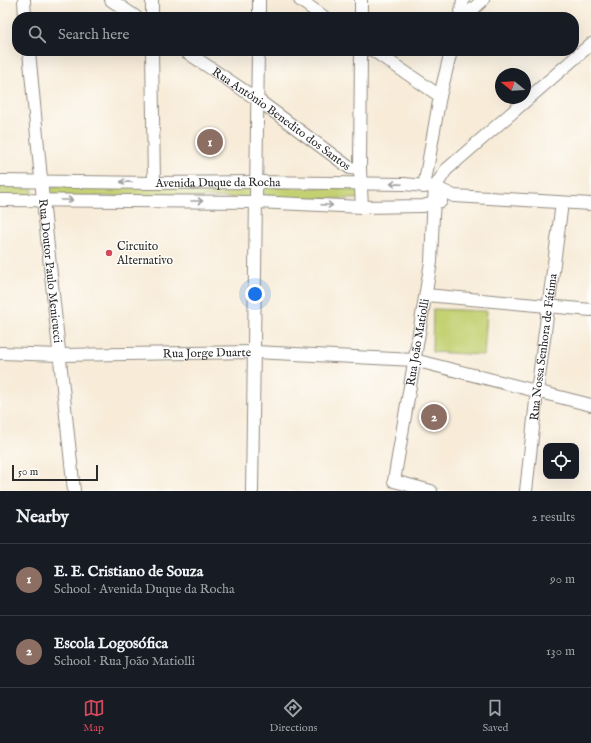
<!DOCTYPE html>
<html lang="en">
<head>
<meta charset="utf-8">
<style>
  body { margin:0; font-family:"IM FELL English",serif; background:#20242c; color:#f1f3f6 }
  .controls { position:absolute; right:12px; bottom:12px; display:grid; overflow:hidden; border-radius:8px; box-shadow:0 4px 16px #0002 }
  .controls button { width:36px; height:36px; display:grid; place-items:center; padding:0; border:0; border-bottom:1px solid #363941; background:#171b24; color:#f1f3f6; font:20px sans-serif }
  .compass { position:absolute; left:495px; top:68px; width:36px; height:36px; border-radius:50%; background:#171b24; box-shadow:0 4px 16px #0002; rotate:288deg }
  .scale { position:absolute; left:12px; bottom:10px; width:86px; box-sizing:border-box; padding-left:4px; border:2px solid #2b2b2b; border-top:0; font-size:11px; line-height:14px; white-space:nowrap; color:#2b2b2b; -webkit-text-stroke:3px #fdfcf7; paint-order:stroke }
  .you { position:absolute; left:255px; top:294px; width:14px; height:14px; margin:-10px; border:3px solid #fff; border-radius:50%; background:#1a73e8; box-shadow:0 0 0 6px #1a73e833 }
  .badge { display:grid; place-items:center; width:26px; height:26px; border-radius:50%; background:#d1495b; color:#fff; font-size:13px; font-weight:700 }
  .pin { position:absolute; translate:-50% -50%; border:2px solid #fff; box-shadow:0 1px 4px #0006 }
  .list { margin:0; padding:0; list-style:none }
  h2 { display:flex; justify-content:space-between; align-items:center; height:52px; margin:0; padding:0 16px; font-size:17px }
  h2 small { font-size:13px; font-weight:400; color:#9ea1a6 }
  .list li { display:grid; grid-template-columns:26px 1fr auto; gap:12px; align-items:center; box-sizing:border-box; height:72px; padding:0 16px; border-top:1px solid #363941 }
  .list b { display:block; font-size:15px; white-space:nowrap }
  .list p { margin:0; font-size:13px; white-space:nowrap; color:#9ea1a6 }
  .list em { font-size:13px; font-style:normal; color:#9ea1a6 }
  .icon { flex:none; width:22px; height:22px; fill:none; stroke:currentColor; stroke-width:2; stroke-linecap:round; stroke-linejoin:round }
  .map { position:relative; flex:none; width:591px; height:491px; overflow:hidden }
  .search { position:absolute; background:#171b24; box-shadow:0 4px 16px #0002; left:12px; right:12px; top:12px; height:44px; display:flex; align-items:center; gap:10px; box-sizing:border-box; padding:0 14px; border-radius:16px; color:#9ea1a6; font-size:15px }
  .sheet { height:196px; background:#171b24 }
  nav { display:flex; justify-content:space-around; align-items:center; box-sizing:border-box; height:56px; border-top:1px solid #363941; background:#171b24; font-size:11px; color:#9ea1a6 }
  nav a { display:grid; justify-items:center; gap:2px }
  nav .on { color:#d1495b }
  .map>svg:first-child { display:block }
  .park { fill:#c4d173; stroke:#787e4f }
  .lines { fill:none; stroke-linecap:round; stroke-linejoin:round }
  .minor-casing { stroke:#928c82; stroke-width:14 }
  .minor { stroke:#fff; stroke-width:12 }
  .oneway { stroke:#a0a0a0 }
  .poi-dot { fill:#d1495b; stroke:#fdfcf7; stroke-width:1.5 }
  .labels { text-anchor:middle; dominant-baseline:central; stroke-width:3; stroke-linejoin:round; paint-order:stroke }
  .street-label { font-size:12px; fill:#2b2b2b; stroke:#fdfcf7 }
  .poi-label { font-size:12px; fill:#2b2b2b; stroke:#fdfcf7; text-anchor:start }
</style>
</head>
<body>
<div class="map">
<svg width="591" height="491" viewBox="0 0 591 491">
  <rect width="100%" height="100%" fill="#fdfcf7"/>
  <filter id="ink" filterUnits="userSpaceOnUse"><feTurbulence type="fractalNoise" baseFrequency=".025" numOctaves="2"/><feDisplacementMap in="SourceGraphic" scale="8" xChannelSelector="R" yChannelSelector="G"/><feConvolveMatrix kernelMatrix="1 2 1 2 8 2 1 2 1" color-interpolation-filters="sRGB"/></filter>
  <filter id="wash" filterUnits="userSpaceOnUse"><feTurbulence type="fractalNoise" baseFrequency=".012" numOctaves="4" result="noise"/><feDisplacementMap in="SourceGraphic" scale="16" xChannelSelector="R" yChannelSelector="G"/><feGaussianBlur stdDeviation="0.9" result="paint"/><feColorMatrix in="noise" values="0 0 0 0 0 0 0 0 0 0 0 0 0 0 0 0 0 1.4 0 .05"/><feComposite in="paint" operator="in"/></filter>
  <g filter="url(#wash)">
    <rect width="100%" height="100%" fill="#f8ecd9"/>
    <!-- park -->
    <path class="park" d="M0,183L32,184L33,198H0Z
      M47,186L252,187V198L47,196Z
      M262,187L359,188L360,199L261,198Z
      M433,309L487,311L484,355L432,352Z"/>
  </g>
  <g filter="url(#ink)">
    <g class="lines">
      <!-- minor casing -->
      <g class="minor-casing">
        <g id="minor">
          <path d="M24,0L25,17"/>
          <path d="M111,0L136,17"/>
          <path d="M300,0L324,17"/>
          <path d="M152,17V0"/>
          <path d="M259,17V0"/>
          <path d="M361,17V0"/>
          <path d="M460,17L473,9L483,0"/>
          <path d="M460,17L463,0"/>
          <path id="s1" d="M29,51L43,200L74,491"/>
          <path d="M152,51L154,183"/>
          <path id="s2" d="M185,51L258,100L350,168L360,169"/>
          <path d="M361,51L360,169L362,207"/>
          <path d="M374,51L440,96"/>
          <path id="s3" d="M0,181L154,183L256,182L404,184L435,187L454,196L591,204"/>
          <path d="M424,187L440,96L451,51"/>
          <path d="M0,200L256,202L362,207L423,206L441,201"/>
          <path d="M426,295L591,310"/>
          <path id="s4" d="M0,353L60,355L255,352L414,360L591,405"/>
          <path d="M252,491L258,51"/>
          <path id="s5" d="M431,491L394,481L431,262L433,215L435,187L446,170L591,44"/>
          <path id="s6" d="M526,491L537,392L562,203"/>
        </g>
      </g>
      <!-- minor -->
      <use href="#minor" class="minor"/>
    </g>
    <!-- one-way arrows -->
    <defs><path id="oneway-shaft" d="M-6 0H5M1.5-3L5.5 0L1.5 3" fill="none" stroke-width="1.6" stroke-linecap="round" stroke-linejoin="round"/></defs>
    <g class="oneway">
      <use href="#oneway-shaft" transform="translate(126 182) rotate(-179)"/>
      <use href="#oneway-shaft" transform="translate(396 184) rotate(-178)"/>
      <use href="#oneway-shaft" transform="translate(67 200)"/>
      <use href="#oneway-shaft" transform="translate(197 201)"/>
      <use href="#oneway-shaft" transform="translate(327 205) rotate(3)"/>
    </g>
  </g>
  <!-- markers -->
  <circle class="poi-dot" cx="109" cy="253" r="4"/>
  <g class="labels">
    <!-- street labels -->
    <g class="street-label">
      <text stroke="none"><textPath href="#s2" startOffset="118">Rua Antônio Benedito dos Santos</textPath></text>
      <text stroke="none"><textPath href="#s3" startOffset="218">Avenida Duque da Rocha</textPath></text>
      <text stroke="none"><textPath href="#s1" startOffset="221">Rua Doutor Paulo Menicucci</textPath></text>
      <text stroke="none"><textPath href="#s5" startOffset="179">Rua João Matiolli</textPath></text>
      <text stroke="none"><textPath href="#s6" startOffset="145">Rua Nossa Senhora de Fátima</textPath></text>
      <text stroke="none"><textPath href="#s4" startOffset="207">Rua Jorge Duarte</textPath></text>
    </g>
    <!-- poi labels -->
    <g class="poi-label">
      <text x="117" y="246">Circuito<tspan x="117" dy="14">Alternativo</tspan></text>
    </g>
  </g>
</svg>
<div class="controls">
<button><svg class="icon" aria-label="locate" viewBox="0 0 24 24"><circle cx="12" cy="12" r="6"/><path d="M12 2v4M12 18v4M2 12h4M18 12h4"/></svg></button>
</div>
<svg class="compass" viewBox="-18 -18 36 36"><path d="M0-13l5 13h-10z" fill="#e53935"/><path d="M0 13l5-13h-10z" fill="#9ea1a6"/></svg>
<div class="scale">50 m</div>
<div class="you"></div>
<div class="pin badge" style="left:210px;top:142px;background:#8d6e63">1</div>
<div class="pin badge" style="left:434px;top:417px;background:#8d6e63">2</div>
<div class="search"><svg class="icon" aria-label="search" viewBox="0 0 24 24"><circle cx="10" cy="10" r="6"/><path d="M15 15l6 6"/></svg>Search here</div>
</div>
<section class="sheet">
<h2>Nearby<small>2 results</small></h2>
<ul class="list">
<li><span class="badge" style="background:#8d6e63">1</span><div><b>E. E. Cristiano de Souza</b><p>School · Avenida Duque da Rocha</p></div><em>90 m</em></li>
<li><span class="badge" style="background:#8d6e63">2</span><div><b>Escola Logosófica</b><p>School · Rua João Matiolli</p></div><em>130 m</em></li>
</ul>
</section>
<nav>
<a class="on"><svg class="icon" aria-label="map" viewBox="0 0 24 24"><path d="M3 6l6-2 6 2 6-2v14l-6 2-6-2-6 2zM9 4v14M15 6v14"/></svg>Map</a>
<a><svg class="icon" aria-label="directions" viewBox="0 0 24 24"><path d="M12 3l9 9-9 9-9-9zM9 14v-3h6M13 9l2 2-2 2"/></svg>Directions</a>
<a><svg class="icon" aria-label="saved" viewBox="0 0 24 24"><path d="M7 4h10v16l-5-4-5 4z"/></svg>Saved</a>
</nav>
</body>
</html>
